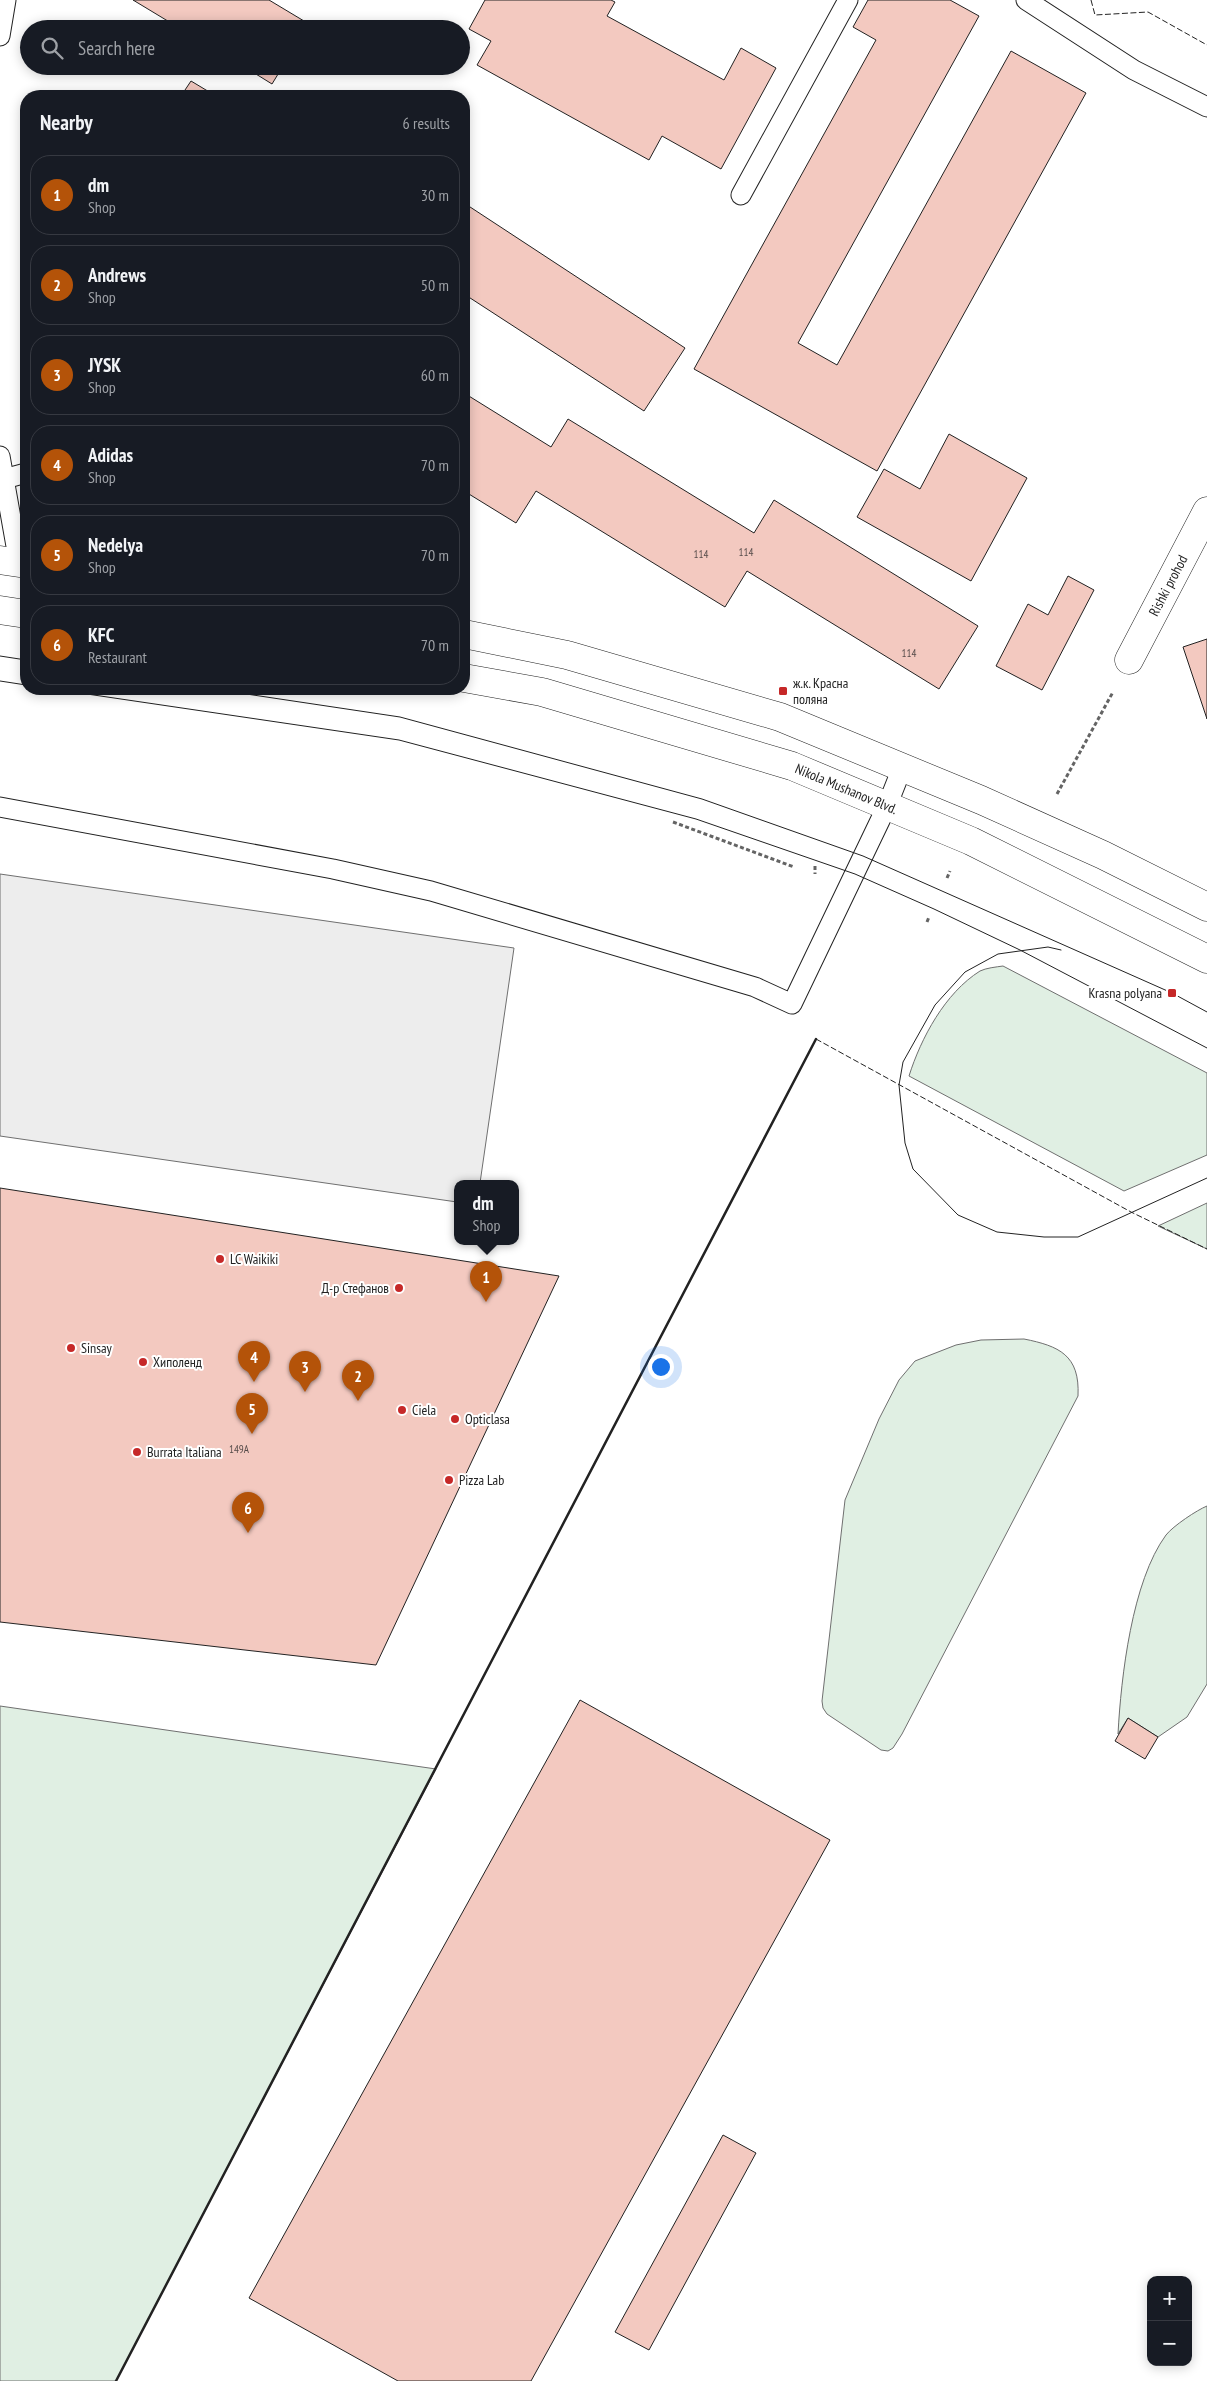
<!DOCTYPE html>
<html lang="en">
<head>
<meta charset="utf-8">
<style>
  body { margin:0; font-family:"PT Sans Narrow",sans-serif; background:#20242c; color:#f1f3f6 }
  .controls { position:absolute; right:15px; bottom:15px; display:grid; overflow:hidden; border-radius:10px; box-shadow:0 2px 12px #0003 }
  .controls button { width:45px; height:45px; display:grid; place-items:center; padding:0; border:0; border-bottom:1px solid #363941; background:#171b24; color:#f1f3f6; font:25px sans-serif }
  .you { position:absolute; left:660px; top:1366px; width:18px; height:18px; margin:-12px; border:4px solid #fff; border-radius:50%; background:#1a73e8; box-shadow:0 0 0 8px #1a73e833 }
  .badge { display:grid; place-items:center; width:32px; height:32px; border-radius:50%; background:#b45309; color:#fff; font-size:16px; font-weight:700 }
  .pin { position:absolute; translate:-50% -41px; filter:drop-shadow(0 1px 2px #0008) }
  .pin::after { content:''; position:absolute; top:26px; width:18px; height:15px; background:inherit; clip-path:polygon(0 0,100% 0,50% 100%) }
  .popup { position:absolute; left:454px; top:1180px; width:65px; height:65px; box-sizing:border-box; display:grid; place-content:center; border-radius:10px; background:#171b24; filter:drop-shadow(0 1px 4px #0005); font-size:16px; white-space:nowrap; color:#9ea1a6 }
  .popup b { font-size:19px; color:#f1f3f6 }
  .popup::after { content:''; position:absolute; left:50%; top:100%; margin-left:-10px; border:10px solid transparent; border-top-color:#171b24 }
  .list { margin:0; padding:0; list-style:none }
  h2 { display:flex; justify-content:space-between; align-items:center; height:65px; margin:0; padding:0 20px; font-size:21px }
  h2 small { font-size:16px; font-weight:400; color:#9ea1a6 }
  .list li { display:grid; grid-template-columns:32px 1fr auto; gap:15px; align-items:center; box-sizing:border-box; height:80px; margin:0 10px 10px; padding:0 10px; border:1px solid #363941; border-radius:20px }
  .list b { display:block; font-size:19px; white-space:nowrap }
  .list p { margin:0; font-size:16px; white-space:nowrap; color:#9ea1a6 }
  .list em { font-size:16px; font-style:normal; color:#9ea1a6 }
  .icon { flex:none; width:28px; height:28px; fill:none; stroke:currentColor; stroke-width:2; stroke-linecap:round; stroke-linejoin:round }
  .map { position:relative; flex:none; width:1207px; height:2381px; overflow:hidden }
  .search { position:absolute; background:#171b24; box-shadow:0 2px 12px #0003; left:20px; top:20px; width:450px; height:55px; display:flex; align-items:center; gap:12px; box-sizing:border-box; padding:0 18px; border-radius:28px; color:#9ea1a6; font-size:19px }
  .panel { position:absolute; background:#171b24; box-shadow:0 2px 12px #0003; left:20px; top:90px; width:450px; height:605px; border-radius:20px }
  .map>svg:first-child { display:block }
  .green { fill:#e0efe3; stroke:#6f6f6f }
  .parking { fill:#ededed; stroke:#6f6f6f }
  .building { fill:#f3c9c0; stroke:#222 }
  .lines { fill:none; stroke-linecap:round; stroke-linejoin:round }
  .lane-casing { stroke:#222; stroke-width:21 }
  .street-casing { stroke:#222; stroke-width:29 }
  .secondary-casing { stroke:#222; stroke-width:29 }
  .path { stroke:#646464; stroke-width:3; stroke-dasharray:4 2.5; stroke-linecap:butt }
  .lane { stroke:#fff; stroke-width:19 }
  .street { stroke:#fff; stroke-width:28 }
  .secondary { stroke:#fff; stroke-width:28 }
  .tram { stroke:#222; stroke-width:1 }
  .fence { stroke:#222; stroke-width:1; stroke-dasharray:6 2.5; stroke-linecap:butt }
  .wall { stroke:#222; stroke-width:2.5 }
  .poi-dot { fill:#c62828; stroke:#fff; stroke-width:2 }
  .labels { text-anchor:middle; dominant-baseline:central; stroke-width:4; stroke-linejoin:round; paint-order:stroke }
  .number-label { font-size:11px; fill:#564c4a }
  .street-label { font-size:14px; fill:#222; stroke:#fff }
  .poi-label { font-size:14px; fill:#222; stroke:#fff; text-anchor:start }
</style>
</head>
<body>
<div class="map">
<svg width="1207" height="2381" viewBox="0 0 1207 2381">
  <rect width="100%" height="100%" fill="#fff"/>
  <!-- green -->
  <path class="green" d="M1003,966L1207,1073V1155L1124,1191L909,1076C921,1038 945,993 980,971C986,968 996,967 1003,966Z
    M1207,1203V1249L1158,1226Z
    M1024,1339C1059,1346 1080,1355 1078,1396L902,1734L893,1748L888,1751L881,1750L827,1714L823,1708L822,1701L845,1500L879,1419L899,1380L915,1361L956,1345L981,1340Z
    M1207,1506V1684L1187,1717L1158,1737L1128,1718L1118,1734C1121,1677 1132,1581 1166,1535C1173,1526 1197,1510 1207,1506Z
    M0,1706L436,1769L116,2381H0Z"/>
  <!-- parking -->
  <path class="parking" d="M0,874L514,948L480,1183H457V1202L0,1136Z"/>
  <!-- building -->
  <path class="building" d="M133,0H269L309,24L306,29H181Z
    M485,0H611L615,2L607,16L724,80L741,48L776,68L721,169L662,136L649,160L477,65L491,41L469,29Z
    M868,0H950L979,16L798,343L837,365L1011,51L1086,93L877,471L694,369L876,40L853,27Z
    M243,66H283L272,84Z
    M191,81L216,96H181Z
    M464,203L685,348L644,411L464,294Z
    M464,393L551,447L568,419L754,533L774,500L978,626L939,689L747,571L725,607L536,491L516,523L464,491Z
    M949,434L1027,478L971,581L857,517L884,469L920,489Z
    M1068,576L1094,590L1042,690L996,666L1028,604L1048,615Z
    M1207,639V719L1183,647Z
    M0,1188L559,1276L376,1665L0,1622Z
    M580,1700L830,1840L531,2381H398L249,2298Z
    M1128,1718L1158,1737L1145,1759L1115,1741Z
    M723,2135L756,2153L649,2350L615,2332Z"/>
  <g class="lines">
    <!-- lane casing -->
    <g class="lane-casing">
      <path id="lane" d="M1026,0L1134,70L1207,107
        M0,36L6,0
        M741,195L848,0
        M0,456L19,563
        M4,479L26,473
        M0,807L333,869L431,891L755,987L792,1004L887,806L902,768"/>
    </g>
    <!-- street casing -->
    <g class="street-casing">
      <g id="street">
        <path id="s1" d="M1129,660L1207,511"/>
      </g>
    </g>
    <!-- secondary casing -->
    <g class="secondary-casing">
      <g id="secondary">
        <path d="M0,560L26,564"/>
        <path d="M0,610L26,614"/>
        <path d="M464,634L567,655L780,717L981,800L1103,855L1207,907"/>
        <path id="s2" d="M464,678L542,692L792,766L971,841L1207,959"/>
      </g>
    </g>
    <!-- path -->
    <path class="path" d="M1057,794L1113,692
      M673,822L794,867
      M815,866V874
      M947,878L950,871
      M927,922L929,917"/>
    <!-- lane -->
    <use href="#lane" class="lane"/>
    <!-- street -->
    <use href="#street" class="street"/>
    <!-- secondary -->
    <use href="#secondary" class="secondary"/>
    <!-- tram -->
    <path class="tram" d="M0,656L26,660
      M0,681L26,685
      M53,689L399,740L696,819L855,874L934,909L1020,950L1207,1048
      M213,689L400,717L702,799L863,856L1172,993L1207,1012
      M1061,950L1048,947L998,954L965,972L935,1005L903,1062L899,1085L905,1143L913,1169L958,1215L997,1232L1044,1237H1078L1207,1178"/>
    <!-- fence -->
    <path class="fence" d="M1091,0L1095,15L1148,12L1207,45
      M816,1039L1131,1212L1207,1249"/>
    <!-- wall -->
    <path class="wall" d="M116,2381L816,1039"/>
  </g>
  <!-- markers -->
  <g class="poi-dot">
    <rect x="778" y="686" width="10" height="10" rx="2.5"/>
    <rect x="1167" y="988" width="10" height="10" rx="2.5"/>
    <circle cx="220" cy="1259" r="5"/>
    <circle cx="399" cy="1288" r="5"/>
    <circle cx="71" cy="1348" r="5"/>
    <circle cx="143" cy="1362" r="5"/>
    <circle cx="402" cy="1410" r="5"/>
    <circle cx="455" cy="1419" r="5"/>
    <circle cx="137" cy="1452" r="5"/>
    <circle cx="449" cy="1480" r="5"/>
  </g>
  <g class="labels">
    <!-- number labels -->
    <g class="number-label">
      <text x="746" y="552">114</text>
      <text x="701" y="554">114</text>
      <text x="909" y="653">114</text>
      <text x="239" y="1449">149А</text>
    </g>
    <!-- street labels -->
    <g class="street-label">
      <text stroke="none"><textPath href="#s1" startOffset="84">Rishki prohod</textPath></text>
      <text stroke="none"><textPath href="#s2" startOffset="399">Nikola Mushanov Blvd.</textPath></text>
    </g>
    <!-- poi labels -->
    <g class="poi-label">
      <text x="793" y="683">ж.к. Красна<tspan x="793" dy="16">поляна</tspan></text>
      <text x="1162" y="993" text-anchor="end">Krasna polyana</text>
      <text x="230" y="1259">LC Waikiki</text>
      <text x="389" y="1288" text-anchor="end">Д-р Стефанов</text>
      <text x="81" y="1348">Sinsay</text>
      <text x="153" y="1362">Хиполенд</text>
      <text x="412" y="1410">Ciela</text>
      <text x="465" y="1419">Opticlasa</text>
      <text x="147" y="1452">Burrata Italiana</text>
      <text x="459" y="1480">Pizza Lab</text>
    </g>
  </g>
</svg>
<div class="controls">
<button>+</button>
<button>−</button>
</div>
<div class="you"></div>
<div class="pin badge" style="left:486px;top:1302px">1</div>
<div class="popup"><b>dm</b>Shop</div>
<div class="pin badge" style="left:358px;top:1401px">2</div>
<div class="pin badge" style="left:305px;top:1392px">3</div>
<div class="pin badge" style="left:254px;top:1382px">4</div>
<div class="pin badge" style="left:252px;top:1434px">5</div>
<div class="pin badge" style="left:248px;top:1533px">6</div>
<div class="search"><svg class="icon" aria-label="search" viewBox="0 0 24 24"><circle cx="10" cy="10" r="6"/><path d="M15 15l6 6"/></svg>Search here</div>
<section class="panel">
<h2>Nearby<small>6 results</small></h2>
<ul class="list">
<li><span class="badge">1</span><div><b>dm</b><p>Shop</p></div><em>30 m</em></li>
<li><span class="badge">2</span><div><b>Andrews</b><p>Shop</p></div><em>50 m</em></li>
<li><span class="badge">3</span><div><b>JYSK</b><p>Shop</p></div><em>60 m</em></li>
<li><span class="badge">4</span><div><b>Adidas</b><p>Shop</p></div><em>70 m</em></li>
<li><span class="badge">5</span><div><b>Nedelya</b><p>Shop</p></div><em>70 m</em></li>
<li><span class="badge">6</span><div><b>KFC</b><p>Restaurant</p></div><em>70 m</em></li>
</ul>
</section>
</div>
</body>
</html>
